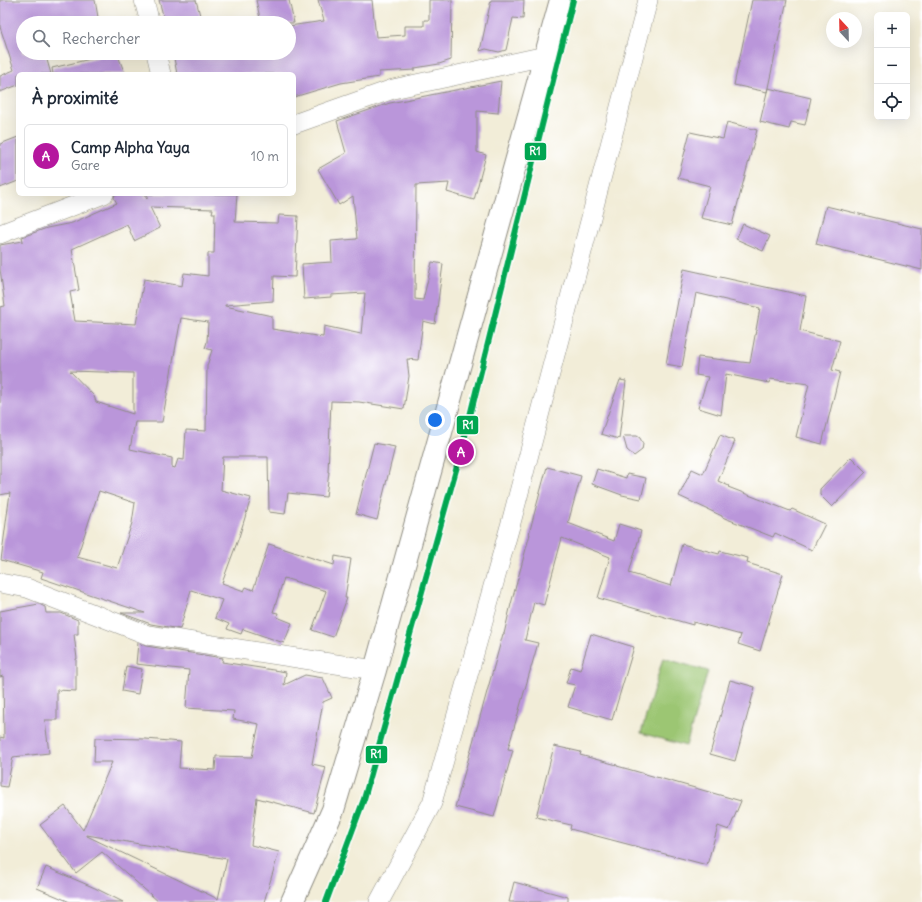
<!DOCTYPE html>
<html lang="fr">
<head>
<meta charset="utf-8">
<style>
  body { margin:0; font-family:Delius,sans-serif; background:#f2f2f3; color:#1f2937 }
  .controls { position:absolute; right:12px; top:12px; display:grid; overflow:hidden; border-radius:6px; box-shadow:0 4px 16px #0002 }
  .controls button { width:36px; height:36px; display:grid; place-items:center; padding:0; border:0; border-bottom:1px solid #e0e1e3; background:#fff; color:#1f2937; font:20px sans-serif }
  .compass { position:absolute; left:826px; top:12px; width:36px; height:36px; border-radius:50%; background:#fff; box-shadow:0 4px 16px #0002; rotate:338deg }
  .you { position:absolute; left:435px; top:420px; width:14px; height:14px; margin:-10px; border:3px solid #fff; border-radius:50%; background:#1a73e8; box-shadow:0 0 0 6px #1a73e833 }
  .badge { display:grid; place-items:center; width:26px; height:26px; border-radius:50%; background:#b5179e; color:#fff; font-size:13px; font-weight:700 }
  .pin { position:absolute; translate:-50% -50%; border:2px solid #fff; box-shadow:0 1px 4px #0006 }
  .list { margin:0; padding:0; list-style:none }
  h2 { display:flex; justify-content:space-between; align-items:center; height:52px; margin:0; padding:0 16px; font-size:17px }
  h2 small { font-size:13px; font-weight:400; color:#747a83 }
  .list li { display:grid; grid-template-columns:26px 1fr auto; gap:12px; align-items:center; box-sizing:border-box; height:64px; margin:0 8px 8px; padding:0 8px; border:1px solid #e0e1e3; border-radius:6px }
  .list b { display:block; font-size:15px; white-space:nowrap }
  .list p { margin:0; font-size:13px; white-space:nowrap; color:#747a83 }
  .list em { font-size:13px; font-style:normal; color:#747a83 }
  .icon { flex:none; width:22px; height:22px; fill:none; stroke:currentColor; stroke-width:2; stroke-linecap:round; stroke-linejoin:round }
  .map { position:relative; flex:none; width:922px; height:902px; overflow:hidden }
  .search { position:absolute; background:#fff; box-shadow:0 4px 16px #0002; left:16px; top:16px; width:280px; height:44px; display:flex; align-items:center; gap:10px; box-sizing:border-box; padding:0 14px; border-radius:22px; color:#747a83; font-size:15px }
  .panel { position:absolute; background:#fff; box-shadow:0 4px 16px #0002; left:16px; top:72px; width:280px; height:124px; border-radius:6px }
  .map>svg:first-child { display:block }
  .green { fill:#9cc673; stroke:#64784f }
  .building { fill:#ba96da; fill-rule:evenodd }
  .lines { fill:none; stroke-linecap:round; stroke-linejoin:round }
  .minor-casing { stroke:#8e8c82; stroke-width:20 }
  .tertiary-casing { stroke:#8e8c82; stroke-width:24 }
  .minor { stroke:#fff; stroke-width:19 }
  .tertiary { stroke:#fff; stroke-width:22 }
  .rail-1-casing { stroke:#fff; stroke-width:9 }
  .rail-1 { stroke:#00a651; stroke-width:6 }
  .line-badge { stroke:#fff; stroke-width:1.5 }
  .badge-label { font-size:11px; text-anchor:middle; font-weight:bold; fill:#fff }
</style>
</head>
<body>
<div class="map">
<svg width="922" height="902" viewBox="0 0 922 902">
  <rect width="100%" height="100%" fill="#fff"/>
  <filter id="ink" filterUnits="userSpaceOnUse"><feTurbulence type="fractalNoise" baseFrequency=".025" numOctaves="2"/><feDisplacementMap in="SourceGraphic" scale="8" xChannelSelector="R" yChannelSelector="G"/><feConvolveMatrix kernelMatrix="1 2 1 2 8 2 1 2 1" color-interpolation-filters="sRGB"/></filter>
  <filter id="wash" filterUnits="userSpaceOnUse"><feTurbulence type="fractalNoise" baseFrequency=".012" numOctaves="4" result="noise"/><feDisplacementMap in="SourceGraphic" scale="16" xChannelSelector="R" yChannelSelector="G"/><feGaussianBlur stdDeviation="0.9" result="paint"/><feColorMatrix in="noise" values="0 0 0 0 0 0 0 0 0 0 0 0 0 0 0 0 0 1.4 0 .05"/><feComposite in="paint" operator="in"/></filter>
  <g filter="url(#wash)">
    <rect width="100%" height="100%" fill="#f2edd8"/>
    <!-- green -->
    <path class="green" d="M663,658L708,671L686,746L641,733Z"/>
    <g id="blocks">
      <!-- building -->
      <path class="building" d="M0,0H95L99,23H23V53H45L51,74H18V85L0,92V76L14,70L0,27Z
        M159,0H196L202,23H165Z
        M256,0H289L294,23H261Z
        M318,0H372L376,37L405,35V26H424V20H429V0H452L451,60L439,64L415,68V70L379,72V77L341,83L294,97V74H177L173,53H289V26L324,21Z
        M491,0H524L523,19L513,18L506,50L499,52L486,49L480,51Z
        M752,0H787L767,92L734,85Z
        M97,53H117L125,74H53L52,68L99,57Z
        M501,81L498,113L477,111V152L486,155L474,200L447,192L449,183L416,185L415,299L423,300L432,262L443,264L435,324L423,321L418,360L407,359L409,376L404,409L359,402L331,401L328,472H329L326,497L288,493L285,514L269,512L268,457H223L221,490L251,498L239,537L222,583L244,591L246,587L253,590L269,544L334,565L335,556L351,559L345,598H347L333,637L312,630L326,591L284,578L273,612L278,613L277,617L292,623L284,643L243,629L241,634L227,629L229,624L215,618L222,600L191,590L180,629L151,624L121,613H145L41,578L43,572L1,560L10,493L0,495V307L5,306L0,269V245L23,241L22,237L47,228L72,223L117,203L114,198L115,194H144L147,199V194H237L235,222L278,223L279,215L298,216L295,277L274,276L273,301L225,305V306L272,316V329L323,337L324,326L361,334L365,293L331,295V297L304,299L302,264L332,262L331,241L357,239L353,196L339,205L318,169L346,153L337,121L390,103ZM150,207L213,209L212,213H215L214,253H208V276L184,273L182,286L144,279L136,324L75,321L70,292L79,290L72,249L127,224L134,241L160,228ZM181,318L208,322L207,342L205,348L212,350L207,366L206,431L186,430L184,460L178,459L175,468L172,467V458L130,449L135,422H162ZM70,371L133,373V414L96,402L94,396ZM99,491L135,503L132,523L117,568L77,557Z
        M768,88L811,98L805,125L791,122L789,129L760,122Z
        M727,122L757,130L732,225L701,218L710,186L678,178L690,132L723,139Z
        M18,137V181L0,188V144Z
        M826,206L922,229V270L816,244Z
        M743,224L770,236L763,251L736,239Z
        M684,269L806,296L800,331L840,341L832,370L840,372L822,444L796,437L809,384L770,379L769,383L726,374L721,415L698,408L708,377L696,375L698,357L750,363L760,308L696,293L682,367L666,364Z
        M620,380L626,381L619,439L601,434Z
        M720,435L735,441L718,481L729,486L728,487L790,511L792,509L825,524L812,550L775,533L773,537L722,517V516L679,496L692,469L703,474Z
        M623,436H637L640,438L643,444L642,450L634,456L627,450Z
        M374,443L395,447L377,520L356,514Z
        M851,457L866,472L832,507L820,495V489Z
        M547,467L581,476L568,523L614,541L619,524L641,531L629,573L671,586L682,544L719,554L720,551L748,558L747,563L783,574L760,651L738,644L741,635L693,622V625L598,598L610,557L562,538L544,605L534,602L525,640L538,643L508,749L513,750L494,817L455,807L503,634H504L511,604L530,534H529L535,511Z
        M597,469L626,478L627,474L646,478L641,499L622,495L592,484Z
        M39,604L45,607L46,613H61L78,620V634H74L77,659H76V691L57,690V720H45L49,753L13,757L7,787L0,786V737L4,738L3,676L0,677V611Z
        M591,634L634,647L612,720L568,707L575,685L566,683L571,667L580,670Z
        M138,643L146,646L223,658L222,662L286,672L284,685L305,675L323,678L332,698L323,702L312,764L326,767L314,813L257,798L251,845L279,852L264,902H159L102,852L76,873L40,825L65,806L83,830L112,762H94L95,738L146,739L181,742L179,768L215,770L216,756L252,757L259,724L233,719L234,711L186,708L189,670L136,664ZM87,835L227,859L218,899L87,836Z
        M126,666L142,669L138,694L122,691Z
        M730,680L755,687L735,761L710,754Z
        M554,746L581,752L580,755L617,765V766L741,801L729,830L718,826L707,865L570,829L571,825L536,817Z
        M46,867L95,888L123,902H70L37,888Z
        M514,882L568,897V902H509Z"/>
    </g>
  </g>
  <g filter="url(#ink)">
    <use href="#blocks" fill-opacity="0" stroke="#8e8c82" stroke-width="1"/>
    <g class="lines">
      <!-- minor casing -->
      <g class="minor-casing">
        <path id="minor" d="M144,0L150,23
          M156,53L161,74
          M294,124L393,89L545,56
          M0,234L104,194
          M0,583L27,588L148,635L375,670
          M379,902L432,803L512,519L648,0"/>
      </g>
      <!-- tertiary casing -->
      <g class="tertiary-casing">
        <path id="tertiary" d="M292,902L333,810L375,670L561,0"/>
      </g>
      <!-- minor -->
      <use href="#minor" class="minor"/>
      <!-- tertiary -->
      <use href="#tertiary" class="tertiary"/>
      <!-- rail-1 casing -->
      <g class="rail-1-casing">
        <path id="rail-1" d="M326,902L364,799L461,452L573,0"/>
      </g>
      <!-- rail-1 -->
      <use href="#rail-1" class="rail-1"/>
    </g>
  </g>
  <g class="line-badge">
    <rect x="524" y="142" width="23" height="19" rx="4" fill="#00a651"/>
    <rect x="456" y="415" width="23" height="20" rx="4" fill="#00a651"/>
    <rect x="365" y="745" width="23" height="19" rx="4" fill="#00a651"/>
  </g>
  <g class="badge-label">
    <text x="535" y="155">R1</text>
    <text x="468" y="429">R1</text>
    <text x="376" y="758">R1</text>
  </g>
</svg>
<div class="controls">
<button>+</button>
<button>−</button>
<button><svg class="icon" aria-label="locate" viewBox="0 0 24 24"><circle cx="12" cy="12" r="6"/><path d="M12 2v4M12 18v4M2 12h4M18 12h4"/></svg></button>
</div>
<svg class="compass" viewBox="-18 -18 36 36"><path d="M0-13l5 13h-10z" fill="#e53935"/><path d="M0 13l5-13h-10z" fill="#747a83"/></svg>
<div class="you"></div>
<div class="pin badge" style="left:461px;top:452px">A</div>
<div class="search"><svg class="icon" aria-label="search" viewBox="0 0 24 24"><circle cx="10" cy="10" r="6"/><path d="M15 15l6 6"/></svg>Rechercher</div>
<section class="panel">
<h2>À proximité<small></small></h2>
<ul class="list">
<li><span class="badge">A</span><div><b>Camp Alpha Yaya</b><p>Gare</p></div><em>10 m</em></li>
</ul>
</section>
</div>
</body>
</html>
